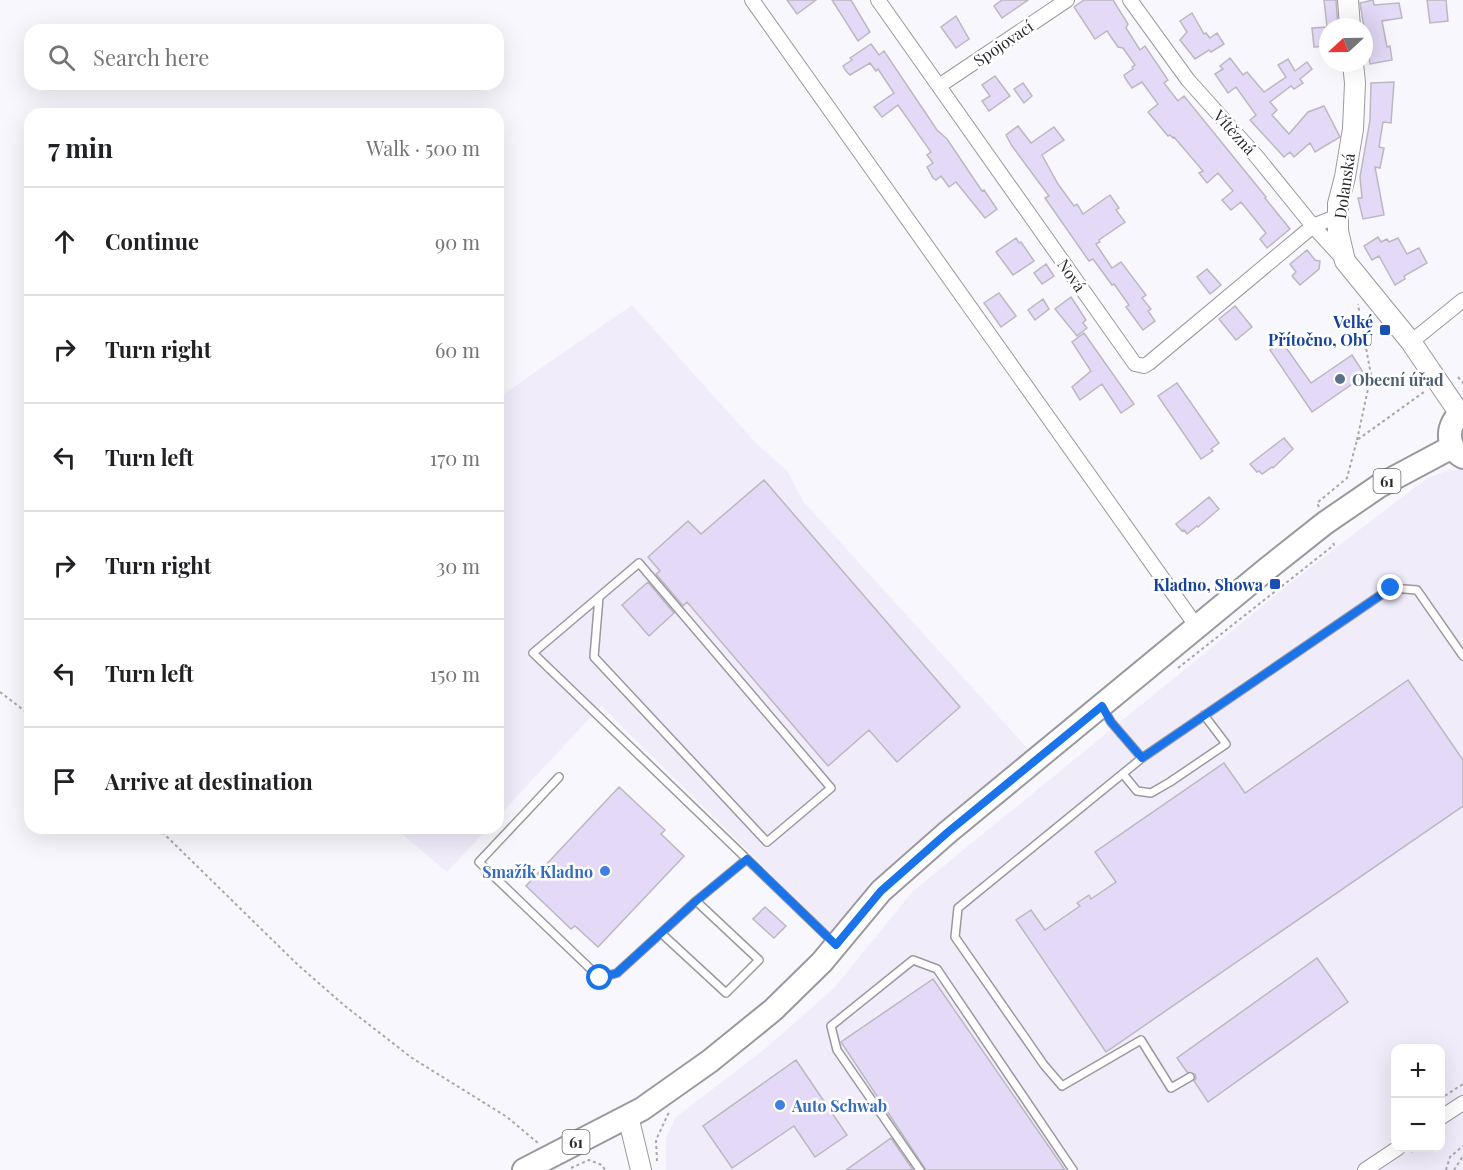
<!DOCTYPE html>
<html lang="en">
<head>
<meta charset="utf-8">
<style>
  body { margin:0; font-family:"Playfair Display",serif; background:#f2f2f2; color:#202124 }
  .controls { position:absolute; right:18px; bottom:18px; display:grid; overflow:hidden; border-radius:12px; box-shadow:0 6px 24px #0002 }
  .controls button { width:54px; height:54px; display:grid; place-items:center; padding:0; border:0; border-bottom:2px solid #e0e0e0; background:#fff; color:#202124; font:30px sans-serif }
  .compass { position:absolute; left:1319px; top:18px; width:54px; height:54px; border-radius:50%; background:#fff; box-shadow:0 6px 24px #0002; rotate:248deg }
  .stop { position:absolute; width:18px; height:18px; margin:-14px; border:4px solid #1a73e8; border-radius:50%; background:#fff }
  .stop.end { background:#1a73e8; border-color:#fff; box-shadow:0 2px 6px #0008 }
  .list { margin:0; padding:0; list-style:none }
  h2 { display:flex; justify-content:space-between; align-items:center; height:78px; margin:0; padding:0 24px; font-size:26px }
  h2 small { font-size:20px; font-weight:400; color:#757577 }
  .list li { display:grid; grid-template-columns:39px 1fr auto; gap:18px; align-items:center; box-sizing:border-box; height:108px; padding:0 24px; border-top:2px solid #e0e0e0 }
  .list b { display:block; font-size:22px; white-space:nowrap }
  .list em { font-size:20px; font-style:normal; color:#757577 }
  .icon { flex:none; width:33px; height:33px; fill:none; stroke:currentColor; stroke-width:2; stroke-linecap:round; stroke-linejoin:round }
  .map { position:relative; flex:none; width:1463px; height:1170px; overflow:hidden }
  .search { position:absolute; background:#fff; box-shadow:0 6px 24px #0002; left:24px; top:24px; width:480px; height:66px; display:flex; align-items:center; gap:15px; box-sizing:border-box; padding:0 21px; border-radius:18px; color:#757577; font-size:22px }
  .panel { position:absolute; background:#fff; box-shadow:0 6px 24px #0002; left:24px; top:108px; width:480px; height:726px; border-radius:18px }
  .map>svg:first-child { display:block }
  .built { fill:#f1ecfa; fill-rule:evenodd }
  .building { fill:#e4d9f7; stroke:#bbb8bf; stroke-width:1.5 }
  .lines { fill:none; stroke-linecap:round; stroke-linejoin:round }
  .lane-casing { stroke:#9b999f; stroke-width:10 }
  .street-casing { stroke:#9b999f; stroke-width:16 }
  .secondary-casing { stroke:#9b999f; stroke-width:22 }
  .primary-casing { stroke:#9b999f; stroke-width:26 }
  .path { stroke:#a8a6ab; stroke-width:2; stroke-dasharray:3 3; stroke-linecap:butt }
  .lane { stroke:#fff; stroke-width:7 }
  .street { stroke:#fff; stroke-width:14 }
  .secondary { stroke:#fff; stroke-width:20 }
  .primary { stroke:#fff; stroke-width:22 }
  .route { stroke:#1a73e8; stroke-width:8 }
  .transit-dot { fill:#1a4fb4; stroke:#fff; stroke-width:2 }
  .service-dot { fill:#5c6f8a; stroke:#fff; stroke-width:2 }
  .shop-dot { fill:#3f7fe0; stroke:#fff; stroke-width:2 }
  .labels { text-anchor:middle; dominant-baseline:central; stroke-width:5; stroke-linejoin:round; paint-order:stroke }
  .shield { fill:#fff; stroke:#6a696b; stroke-width:1.5 }
  .shield-label { font-size:15px; font-weight:bold; fill:#2a292c }
  .street-label { font-size:16px; fill:#2a292c; stroke:#fff }
  .transit-label { font-size:16px; font-weight:bold; fill:#164399; stroke:#fff; text-anchor:end }
  .service-label { font-size:16px; font-weight:bold; fill:#4e5e75; stroke:#fff; text-anchor:start }
  .shop-label { font-size:16px; font-weight:bold; fill:#366cbe; stroke:#fff; text-anchor:end }
</style>
</head>
<body>
<div class="map">
<svg width="1463" height="1170" viewBox="0 0 1463 1170">
  <rect width="100%" height="100%" fill="#f9f7fe"/>
  <!-- built -->
  <path class="built" d="M632,305L754,441L788,472L803,501L1029,750L869,883L831,933L601,706L498,817V398Z
    M1449,470H1463V1170H666V1138L675,1118L766,1048L834,988L913,891L1298,577L1427,478ZM1396,1048H1440V1148H1396Z
    M395,828H488L447,872Z"/>
  <!-- building -->
  <path class="building" d="M787,0H816L797,14Z
    M832,0H851L870,32L858,41Z
    M1002,0H1028L1002,18L994,6Z
    M1084,0H1113L1128,24L1126,28L1140,50L1145,46L1168,80L1164,83L1178,101L1184,96L1266,197L1265,198L1290,229L1267,248L1260,239L1266,233L1241,202L1231,210L1222,200L1233,191L1218,173L1207,183L1199,173L1203,171L1174,137L1173,138L1170,135L1168,136L1148,112L1158,104L1142,82L1132,88L1125,78L1124,75L1133,69L1132,67L1135,65L1123,48L1118,47L1107,31L1095,39L1074,7Z
    M1324,0H1336L1338,27H1327Z
    M1373,0L1374,5L1399,3L1402,18L1382,21L1387,47L1390,46L1392,60L1370,64L1360,3Z
    M1427,0H1446L1448,21L1430,23Z
    M1192,13L1204,34L1206,33L1210,38L1217,33L1224,44L1211,52L1209,50L1195,59L1180,40L1187,32L1180,21Z
    M956,16L969,39L956,48L941,27Z
    M1328,27V46L1314,47L1312,28Z
    M871,44L879,55L884,51L937,130L947,139L982,191L984,190L997,209L985,218L956,182L949,187L941,176L936,180L933,178L927,167L933,163L927,155L931,152L898,105L882,117L874,107L894,93L878,69L876,71L870,63L850,75L846,71L843,66L852,60L850,58Z
    M1230,58L1243,75L1247,72L1264,92L1286,77L1278,65L1288,59L1295,71L1307,62L1312,69L1300,79L1303,83L1294,89L1291,86L1270,102L1277,110L1272,115L1289,134L1308,112L1324,106L1340,137L1315,152L1310,143L1294,157L1290,152L1284,157L1250,120L1256,115L1236,87L1228,93L1215,74L1223,69L1220,66Z
    M995,76L1010,96L989,111L982,101L990,96L982,85Z
    M1394,82L1391,123L1383,122L1379,147L1384,148L1380,168L1375,167L1384,215L1363,219L1358,198H1362L1360,177L1370,120L1371,83Z
    M1023,83L1032,96L1024,103L1014,89Z
    M1018,126L1031,143L1054,127L1064,140L1042,155L1058,184L1074,206L1077,204L1083,214L1110,195L1119,208L1116,210L1125,222L1099,240L1100,242L1096,244L1112,268L1121,262L1146,295L1142,298L1151,309L1148,311L1155,321L1143,330L1126,307L1129,305L1114,284L1112,285L1093,259L1089,261L1045,198L1049,196L1012,146L1006,135Z
    M1378,237L1381,242L1387,239L1389,242L1398,238L1407,254L1419,248L1427,263L1404,276L1405,279L1395,285L1379,256L1372,260L1364,246Z
    M1016,238L1019,243L1021,242L1034,261L1013,275L996,252Z
    M1307,250L1315,260L1320,261L1319,269L1300,285L1292,276L1296,272L1290,264Z
    M1046,264L1054,276L1042,284L1034,273Z
    M1207,269L1221,285L1210,294L1197,277Z
    M999,293L1016,316L1001,327L984,303Z
    M1071,297L1086,320L1083,323L1087,328L1077,336L1055,309Z
    M1043,299L1049,309L1035,320L1028,310Z
    M1235,306L1252,327L1236,340L1219,319Z
    M1084,333L1134,404L1121,413L1102,384L1080,400L1072,387L1091,371L1072,342Z
    M1282,342L1311,383L1352,355L1365,375L1312,412L1270,350Z
    M1177,383L1219,443L1211,449L1213,451L1201,459L1158,396Z
    M1284,438L1293,449L1273,468L1272,467L1262,474L1259,471L1257,472L1250,464Z
    M764,480L960,707L897,762L869,730L828,766L687,602L683,606L656,574L660,571L648,557L688,521L701,534Z
    M1209,497L1219,509L1198,527L1197,526L1187,534L1184,530L1182,531L1176,524Z
    M648,582L674,613L649,636L622,605Z
    M1408,680L1463,760V806L1106,1052L1016,920L1031,910L1045,930L1080,906L1077,903L1089,895L1091,899L1116,882L1095,852L1224,763L1245,793Z
    M619,787L665,830L661,834L684,856L598,947L575,926L571,929L526,886Z
    M765,907L786,926L774,938L753,919Z
    M1317,958L1348,1002L1208,1102L1194,1081L1196,1078L1195,1074L1187,1072L1177,1058Z
    M933,979L1065,1170H926L841,1042Z
    M796,1060L847,1135L815,1157L794,1126L732,1168L703,1126Z
    M891,1138L913,1170H846Z"/>
  <g class="lines">
    <!-- lane casing -->
    <g class="lane-casing">
      <path id="lane" d="M599,597L594,657L767,842L831,788L639,563L533,653L834,943
        M1103,708L1111,722L1142,758
        M1123,774L1137,791L1151,793L1170,782L1226,744L1204,715
        M559,777L479,862L600,978L617,973L661,933L726,993L759,960L696,901L747,859
        M661,933L696,901
        M1190,1077L1171,1088L1141,1040L1062,1086L1044,1065L955,937L958,908L1142,758L1391,588L1417,590L1463,656
        M920,1170L837,1050L831,1026L913,960L937,969L1073,1170"/>
    </g>
    <!-- street casing -->
    <g class="street-casing">
      <path id="street" d="M752,0L1197,627
        M878,0L1135,364L1144,366L1149,363L1313,226L1338,216
        M1130,0L1188,80L1257,157L1313,226L1344,260
        M939,86L1067,0
        M1411,342L1463,300
        M1440,1118L1463,1103
        M1365,1170L1398,1148"/>
    </g>
    <!-- secondary casing -->
    <g class="secondary-casing">
      <path id="secondary" d="M1348,0L1350,27
        M1353,63L1355,83L1353,129L1345,177L1338,204V231L1345,261L1411,342L1460,414
        M628,1116L641,1170"/>
    </g>
    <!-- primary casing -->
    <g class="primary-casing">
      <path id="primary" d="M1463,412C1446,423 1445,447 1463,457
        M524,1170L642,1109L710,1061L773,1010L822,962L881,891L948,832L1267,569L1325,523L1379,486L1452,447"/>
    </g>
    <!-- path -->
    <path class="path" d="M1458,377L1463,383
      M1357,440L1371,375L1358,304
      M1319,507L1317,503L1347,478L1357,440L1424,392
      M1178,668L1334,545L1332,540
      M0,692L30,715
      M158,828L298,965L345,1006L412,1058L507,1117L538,1143
      M1440,1099L1463,1084
      M1411,1152L1417,1148
      M657,1161L656,1140L669,1112
      M571,1168L589,1160L602,1165L605,1170
      M1446,1170L1450,1157L1463,1146
      M1454,1170L1463,1156"/>
    <!-- lane -->
    <use href="#lane" class="lane"/>
    <!-- street -->
    <use href="#street" class="street"/>
    <!-- secondary -->
    <use href="#secondary" class="secondary"/>
    <!-- primary -->
    <use href="#primary" class="primary"/>
  </g>
  <g class="lines">
    <!-- route -->
    <path class="route" d="M600,978L617,973L696,901L747,859L836,945L881,891L948,832L1102,706L1111,722L1142,758L1391,588"/>
  </g>
  <!-- markers -->
  <g class="transit-dot">
    <rect x="1379" y="324" width="12" height="12" rx="3"/>
    <rect x="1269" y="578" width="12" height="12" rx="3"/>
  </g>
  <circle class="service-dot" cx="1340" cy="379" r="6"/>
  <g class="shop-dot">
    <circle cx="605" cy="871" r="6"/>
    <circle cx="780" cy="1105" r="6"/>
  </g>
  <g class="labels">
    <!-- shield labels -->
    <g class="shield">
      <rect x="1373.5" y="469" width="27" height="24" rx="4.5"/>
      <rect x="562.5" y="1130" width="27" height="24" rx="4.5"/>
    </g>
    <g class="shield-label">
      <text x="1387" y="481">61</text>
      <text x="576" y="1142">61</text>
    </g>
    <!-- street labels -->
    <g class="street-label">
      <text transform="translate(1003 43) rotate(-34)">Spojovací</text>
      <text transform="translate(1235 132) rotate(48)">Vítězná</text>
      <text transform="translate(1344 186) rotate(-82)">Dolanská</text>
      <text transform="translate(1072 275) rotate(55)">Nová</text>
    </g>
    <!-- transit labels -->
    <g class="transit-label">
      <text x="1373" y="321">Velké<tspan x="1373" dy="18">Přítočno, ObÚ</tspan></text>
      <text x="1263" y="584">Kladno, Showa</text>
    </g>
    <!-- service labels -->
    <g class="service-label">
      <text x="1352" y="379">Obecní úřad</text>
    </g>
    <!-- shop labels -->
    <g class="shop-label">
      <text x="593" y="871">Smažík Kladno</text>
      <text x="792" y="1105" text-anchor="start">Auto Schwab</text>
    </g>
  </g>
</svg>
<div class="controls">
<button>+</button>
<button>−</button>
</div>
<svg class="compass" viewBox="-18 -18 36 36"><path d="M0-13l5 13h-10z" fill="#e53935"/><path d="M0 13l5-13h-10z" fill="#757577"/></svg>
<div class="stop" style="left:600px;top:978px"></div>
<div class="stop end" style="left:1391px;top:588px"></div>
<div class="search"><svg class="icon" aria-label="search" viewBox="0 0 24 24"><circle cx="10" cy="10" r="6"/><path d="M15 15l6 6"/></svg>Search here</div>
<section class="panel">
<h2>7 min<small>Walk · 500 m</small></h2>
<ul class="list">
<li><svg class="icon" aria-label="ahead" viewBox="0 0 24 24"><path d="M12 20V5M6 11l6-6 6 6"/></svg><div><b>Continue</b></div><em>90 m</em></li>
<li><svg class="icon" aria-label="right" viewBox="0 0 24 24"><path d="M7 20v-9h11M14 6l5 5-5 5"/></svg><div><b>Turn right</b></div><em>60 m</em></li>
<li><svg class="icon" aria-label="left" viewBox="0 0 24 24"><path d="M17 20v-9H6M10 6l-5 5 5 5"/></svg><div><b>Turn left</b></div><em>170 m</em></li>
<li><svg class="icon" aria-label="right" viewBox="0 0 24 24"><path d="M7 20v-9h11M14 6l5 5-5 5"/></svg><div><b>Turn right</b></div><em>30 m</em></li>
<li><svg class="icon" aria-label="left" viewBox="0 0 24 24"><path d="M17 20v-9H6M10 6l-5 5 5 5"/></svg><div><b>Turn left</b></div><em>150 m</em></li>
<li><svg class="icon" aria-label="arrive" viewBox="0 0 24 24"><path d="M6 21V4h12l-3 4 3 4H6"/></svg><div><b>Arrive at destination</b></div></li>
</ul>
</section>
</div>
</body>
</html>
